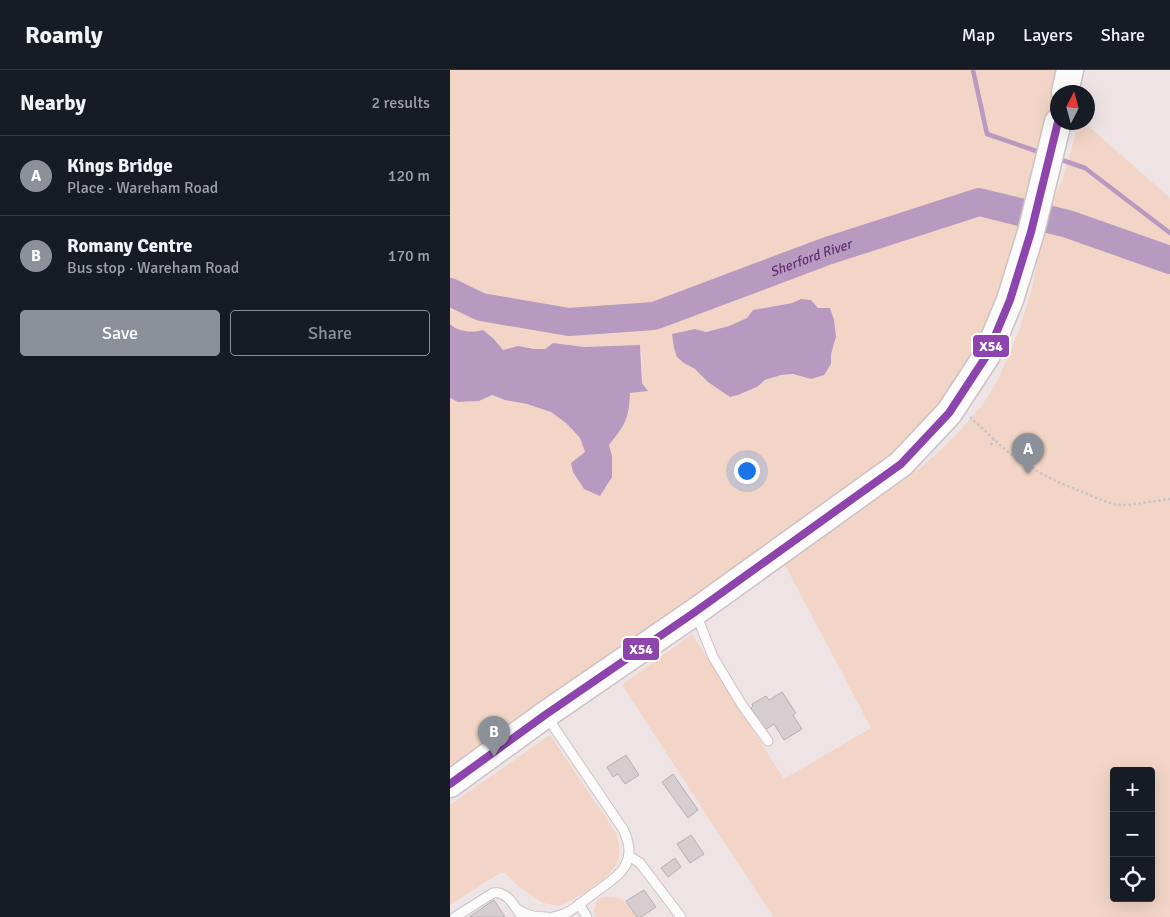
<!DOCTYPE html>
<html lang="en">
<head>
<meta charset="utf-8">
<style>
  body { margin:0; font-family:Signika,sans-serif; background:#20242c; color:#f1f3f6 }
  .controls { position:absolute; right:15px; bottom:15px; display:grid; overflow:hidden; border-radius:5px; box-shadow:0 5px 20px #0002 }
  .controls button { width:45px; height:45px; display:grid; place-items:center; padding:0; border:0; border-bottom:1px solid #363941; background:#171b24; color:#f1f3f6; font:25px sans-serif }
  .compass { position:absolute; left:600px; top:15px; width:45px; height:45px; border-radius:50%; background:#171b24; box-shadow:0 5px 20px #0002; rotate:6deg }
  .you { position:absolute; left:296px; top:400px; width:18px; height:18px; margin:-12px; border:4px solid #fff; border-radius:50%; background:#1a73e8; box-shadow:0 0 0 8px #1a73e833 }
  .badge { display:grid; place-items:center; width:32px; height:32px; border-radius:50%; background:#8c9099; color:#fff; font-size:16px; font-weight:700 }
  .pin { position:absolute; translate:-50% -41px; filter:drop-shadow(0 1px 2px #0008) }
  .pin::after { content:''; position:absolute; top:26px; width:18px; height:15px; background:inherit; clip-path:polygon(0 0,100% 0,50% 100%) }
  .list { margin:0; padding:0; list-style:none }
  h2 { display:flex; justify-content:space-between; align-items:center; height:65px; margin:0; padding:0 20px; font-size:21px }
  h2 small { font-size:16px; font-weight:400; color:#9ea1a6 }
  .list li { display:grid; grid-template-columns:32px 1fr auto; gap:15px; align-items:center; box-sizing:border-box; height:80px; padding:0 20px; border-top:1px solid #363941 }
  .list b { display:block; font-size:19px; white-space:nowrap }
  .list p { margin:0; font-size:16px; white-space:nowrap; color:#9ea1a6 }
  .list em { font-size:16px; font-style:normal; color:#9ea1a6 }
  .actions { display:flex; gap:10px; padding:15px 20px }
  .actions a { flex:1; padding:11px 0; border:1px solid #8c9099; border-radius:5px; text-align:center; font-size:18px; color:#8c9099 }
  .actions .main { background:#8c9099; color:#fff }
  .icon { flex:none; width:28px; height:28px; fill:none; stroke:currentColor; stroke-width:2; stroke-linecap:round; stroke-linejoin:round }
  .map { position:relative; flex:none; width:720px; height:847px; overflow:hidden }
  header { display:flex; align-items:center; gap:30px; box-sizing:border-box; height:70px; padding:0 25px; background:#171b24; border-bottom:1px solid #363941 }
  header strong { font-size:24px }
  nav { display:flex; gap:28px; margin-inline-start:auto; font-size:18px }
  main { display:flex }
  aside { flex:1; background:#171b24 }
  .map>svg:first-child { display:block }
  .green { fill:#f2d5c6; fill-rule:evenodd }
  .water { fill:#b899bf }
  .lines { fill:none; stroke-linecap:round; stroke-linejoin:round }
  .stream { stroke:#b899bf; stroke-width:4.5 }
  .river { stroke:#b899bf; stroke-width:28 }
  .building { fill:#d5cdd0; stroke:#b7b0b2 }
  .lane-casing { stroke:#cac2c4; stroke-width:11 }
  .primary-casing { stroke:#cac2c4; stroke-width:29 }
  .path { stroke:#c8c4c5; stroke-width:2.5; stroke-dasharray:2.5 2.5; stroke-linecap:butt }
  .lane { stroke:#fcfbfb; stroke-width:9 }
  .primary { stroke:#fcfbfb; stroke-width:26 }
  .bus-1-casing { stroke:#fff; stroke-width:11 }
  .bus-1 { stroke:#8e44ad; stroke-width:8 }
  .labels { text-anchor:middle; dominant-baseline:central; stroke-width:4; stroke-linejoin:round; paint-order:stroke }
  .water-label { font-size:14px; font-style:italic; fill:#653273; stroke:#fff }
  .line-badge { stroke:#fff; stroke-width:2 }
  .badge-label { font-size:14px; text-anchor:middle; font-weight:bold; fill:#fff }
</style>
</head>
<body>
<header>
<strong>Roamly</strong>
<nav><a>Map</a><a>Layers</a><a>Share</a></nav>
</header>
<main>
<aside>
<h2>Nearby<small>2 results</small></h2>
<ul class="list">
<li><span class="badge">A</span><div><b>Kings Bridge</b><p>Place · Wareham Road</p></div><em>120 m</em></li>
<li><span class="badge">B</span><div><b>Romany Centre</b><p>Bus stop · Wareham Road</p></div><em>170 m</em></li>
</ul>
<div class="actions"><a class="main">Save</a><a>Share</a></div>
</aside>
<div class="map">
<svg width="720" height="847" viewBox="0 0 720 847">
  <rect width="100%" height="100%" fill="#eee4e6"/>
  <!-- green -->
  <path class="green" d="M0,0H610L597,61L562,201L519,298L458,376L0,704V328L8,332L29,331L42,325L55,330L77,334L101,342L116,353L130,368L135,382L121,393L162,386L159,375C175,355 179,349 179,323L198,320L192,313V285L190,275L134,277L103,273L95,279H84L68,276L53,281C50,277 48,273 46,270C36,260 10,265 0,254ZM351,229L361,230L368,238L386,267L381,284V294L361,309C351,306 342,303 332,305C322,306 315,312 307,317C299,322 289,325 280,326L258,312L245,299V259L256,262L279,256L297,248L303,240L342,233Z
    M629,53H635L720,128V847H323L172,615L242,564L334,709L421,658L335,495L474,395L503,368L531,337L548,310L568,263L582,219L592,165L600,136L612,111ZM664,701H701V828H664Z
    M100,665L166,763L169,774V788L164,798L156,807L133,824L109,836L93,833L68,816L55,803H50L0,835V735Z
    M153,827C175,827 175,829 186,847H145L144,839L148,829Z"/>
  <!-- water -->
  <path class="water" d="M351,229L361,230L368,238H380L384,250L386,267L381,284V294L374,305L361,309L343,304L331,305L315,310L307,317L288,325L280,327L258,312L245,299L234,293L227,287L224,278L222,264L245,259L256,262L279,256L297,248L303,240L342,233Z
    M0,254C8,262 22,263 33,260L44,269L53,280L68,276L84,279H95L103,273L134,277L190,275L192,313L198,321L180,323C179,349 175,355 159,375L162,386V407L150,426L134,419L123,402L121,393L135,382L130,368L116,353L101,342L77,334L55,330L42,325L29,331L8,332L0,328Z"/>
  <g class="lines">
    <!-- stream -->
    <path class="stream" d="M523,0L537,64L592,83
      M609,89L635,98L720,163"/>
    <!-- river -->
    <path class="river" id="s1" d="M0,222L31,237L119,252L204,246L377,181L529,132L618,154L720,190"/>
  </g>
  <!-- building -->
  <path class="building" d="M332,622L346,643L343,645L352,659L334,670L324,654L315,660L301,638L303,636L302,634L316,626L319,630Z
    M176,685L189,705L175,714L168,704L163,707L157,697Z
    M223,704L248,740L238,748L212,712Z
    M241,765L254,784L240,793L227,774Z
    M225,788L231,797L218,807L211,798Z
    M194,820L206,837L191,847H187L176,831Z
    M44,830L55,847H19Z"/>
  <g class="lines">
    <!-- lane casing -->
    <g class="lane-casing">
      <path id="lane" d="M246,544L263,587L292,635L318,671
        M97,647L173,759C190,794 169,805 143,824C134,830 124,840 114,844C111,845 106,846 103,847
        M179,786L190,793L231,847
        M129,834L137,847
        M69,840C78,846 86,847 97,847
        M5,847L43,823C57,820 65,837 72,847"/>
    </g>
    <!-- primary casing -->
    <g class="primary-casing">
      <path id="primary" d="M615,22L620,0
        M0,714L95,645L245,542L451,394L499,343L537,285L560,230L581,162L608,52"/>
    </g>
    <!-- path -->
    <path class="path" d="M520,347L559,383L592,404L610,413L657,432L666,435H677L720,429
      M541,375L544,368"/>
    <!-- lane -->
    <use href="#lane" class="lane"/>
    <!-- primary -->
    <use href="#primary" class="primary"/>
    <!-- bus-1 casing -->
    <g class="bus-1-casing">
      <path id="bus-1" d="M0,714L95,645L245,542L451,394L499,343L537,285L560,230L581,162L608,52"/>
    </g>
    <!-- bus-1 -->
    <use href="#bus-1" class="bus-1"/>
  </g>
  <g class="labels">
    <!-- water labels -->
    <g class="water-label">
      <text stroke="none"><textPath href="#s1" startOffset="376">Sherford River</textPath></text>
    </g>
  </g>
  <g class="line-badge">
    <rect x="522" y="264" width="38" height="24" rx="5" fill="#8e44ad"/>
    <rect x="172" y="567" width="38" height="24" rx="5" fill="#8e44ad"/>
  </g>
  <g class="badge-label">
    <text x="541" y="281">X54</text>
    <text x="191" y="584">X54</text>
  </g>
</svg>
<div class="controls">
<button>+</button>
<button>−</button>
<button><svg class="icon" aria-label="locate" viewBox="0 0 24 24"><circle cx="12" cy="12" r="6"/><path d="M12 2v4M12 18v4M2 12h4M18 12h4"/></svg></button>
</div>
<svg class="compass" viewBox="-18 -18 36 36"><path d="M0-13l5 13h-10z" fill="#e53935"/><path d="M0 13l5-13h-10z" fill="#9ea1a6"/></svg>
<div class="you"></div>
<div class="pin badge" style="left:578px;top:404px">A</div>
<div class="pin badge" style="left:44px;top:687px">B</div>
</div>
</main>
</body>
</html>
